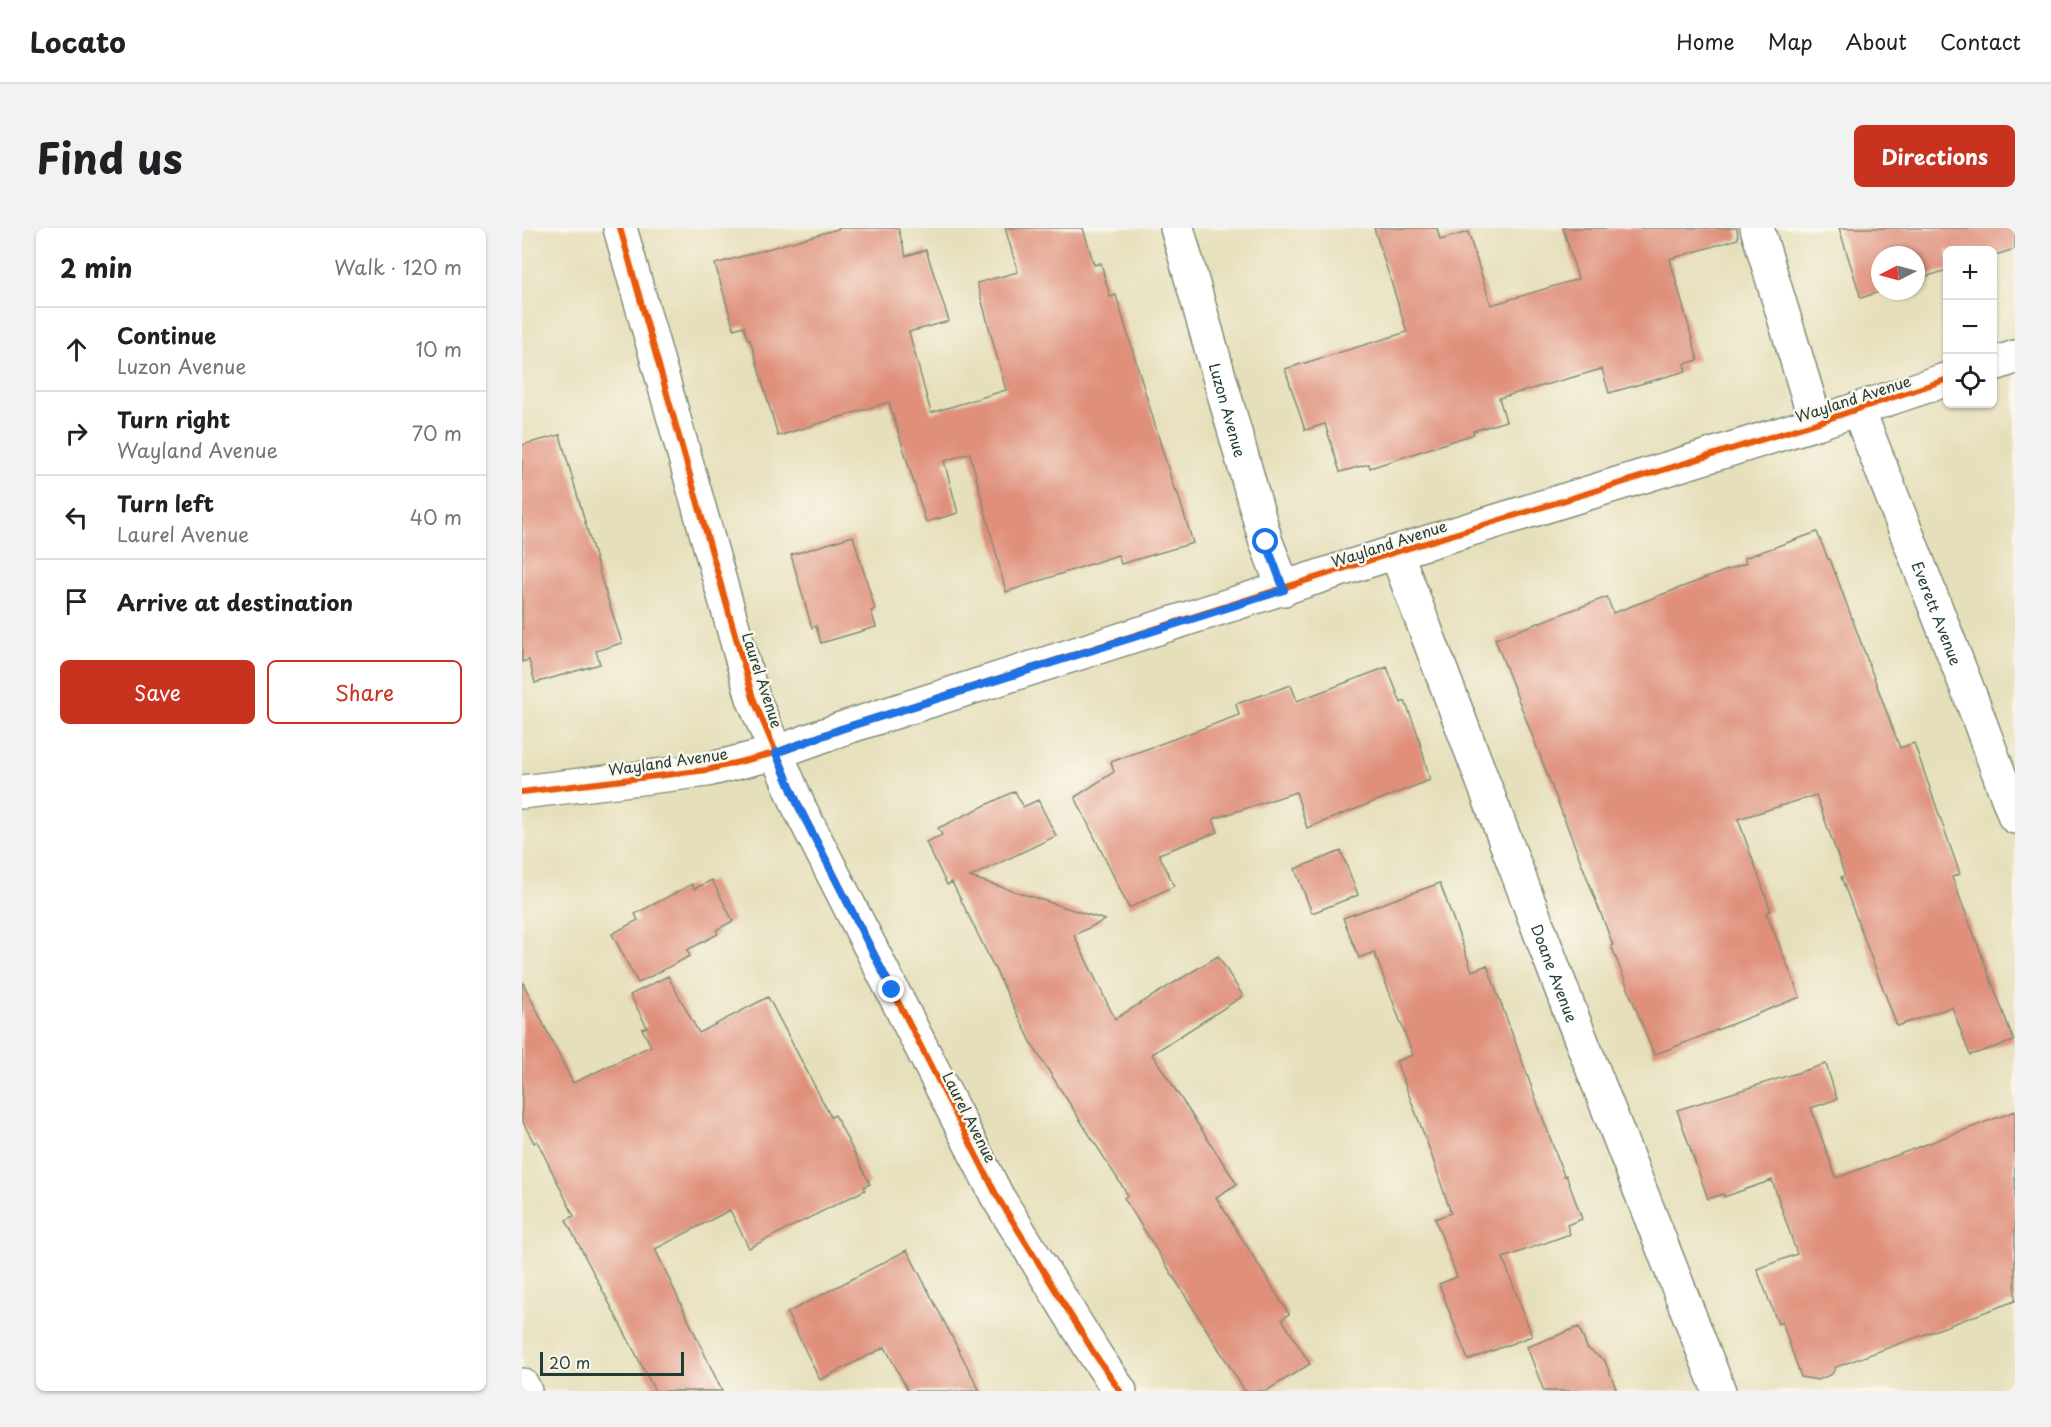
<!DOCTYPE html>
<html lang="en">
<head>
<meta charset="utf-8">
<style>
  body { margin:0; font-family:"Playpen Sans",sans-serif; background:#f2f2f2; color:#202124 }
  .controls { position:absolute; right:18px; top:18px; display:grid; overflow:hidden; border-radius:9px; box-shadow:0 2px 4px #0004 }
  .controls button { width:54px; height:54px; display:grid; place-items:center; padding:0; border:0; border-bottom:2px solid #e0e0e0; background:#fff; color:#202124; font:30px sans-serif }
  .compass { position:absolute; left:1349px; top:18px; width:54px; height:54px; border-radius:50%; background:#fff; box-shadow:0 2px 4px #0004; rotate:264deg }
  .scale { position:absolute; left:18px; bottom:15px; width:144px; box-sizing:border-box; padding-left:6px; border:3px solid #1f3d34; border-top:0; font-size:16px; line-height:21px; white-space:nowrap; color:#1f3d34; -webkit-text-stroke:4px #fbf7ec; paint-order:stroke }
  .stop { position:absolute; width:18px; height:18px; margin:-14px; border:4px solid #1a73e8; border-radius:50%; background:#fff }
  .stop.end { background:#1a73e8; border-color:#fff; box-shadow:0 2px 6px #0008 }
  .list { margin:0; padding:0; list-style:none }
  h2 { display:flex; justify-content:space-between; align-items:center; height:78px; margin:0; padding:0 24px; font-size:26px }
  h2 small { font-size:20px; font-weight:400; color:#757577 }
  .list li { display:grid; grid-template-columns:39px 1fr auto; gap:18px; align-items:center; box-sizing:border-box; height:84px; padding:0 24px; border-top:2px solid #e0e0e0 }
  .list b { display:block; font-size:22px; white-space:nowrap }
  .list p { margin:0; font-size:20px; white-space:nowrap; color:#757577 }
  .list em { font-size:20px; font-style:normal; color:#757577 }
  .actions { display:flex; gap:12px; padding:18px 24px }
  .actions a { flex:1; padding:14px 0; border:2px solid #c8321e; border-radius:9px; text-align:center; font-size:21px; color:#c8321e }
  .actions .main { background:#c8321e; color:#fff }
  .icon { flex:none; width:33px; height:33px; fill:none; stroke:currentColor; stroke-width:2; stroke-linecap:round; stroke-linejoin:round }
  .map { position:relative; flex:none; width:1493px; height:1163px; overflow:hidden; border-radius:9px }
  header { display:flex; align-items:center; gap:36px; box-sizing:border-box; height:84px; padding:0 30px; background:#fff; border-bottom:2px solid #e0e0e0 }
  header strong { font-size:28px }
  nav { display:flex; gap:33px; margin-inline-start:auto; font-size:21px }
  .intro { display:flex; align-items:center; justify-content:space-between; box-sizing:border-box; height:144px; padding:0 36px }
  h1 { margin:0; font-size:42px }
  .button { padding:15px 27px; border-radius:9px; background:#c8321e; color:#fff; font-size:21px; font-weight:700 }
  main { display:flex; gap:36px; padding:0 36px }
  aside { flex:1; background:#fff; border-radius:9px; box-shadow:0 2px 4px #0004 }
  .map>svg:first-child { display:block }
  .building { fill:#df8f7a }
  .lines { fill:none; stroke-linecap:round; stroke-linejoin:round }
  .minor-casing { stroke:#828e78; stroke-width:36 }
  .minor { stroke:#fff; stroke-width:33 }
  .cycleway-casing { stroke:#fbf7ec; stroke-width:10 }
  .cycleway { stroke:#e8590c; stroke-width:6 }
  .route { stroke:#1a73e8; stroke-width:8 }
  .labels { text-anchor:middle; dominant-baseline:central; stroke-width:5; stroke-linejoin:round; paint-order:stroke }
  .street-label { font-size:15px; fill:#1f3d34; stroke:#fbf7ec }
</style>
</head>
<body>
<header>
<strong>Locato</strong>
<nav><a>Home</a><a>Map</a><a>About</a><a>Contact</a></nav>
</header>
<div class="intro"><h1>Find us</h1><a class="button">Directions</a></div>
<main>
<aside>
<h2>2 min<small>Walk · 120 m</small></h2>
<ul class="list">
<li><svg class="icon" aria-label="ahead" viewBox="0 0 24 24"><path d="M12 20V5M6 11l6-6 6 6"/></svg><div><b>Continue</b><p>Luzon Avenue</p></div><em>10 m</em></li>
<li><svg class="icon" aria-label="right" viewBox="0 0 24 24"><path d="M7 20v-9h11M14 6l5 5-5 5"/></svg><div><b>Turn right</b><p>Wayland Avenue</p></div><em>70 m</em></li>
<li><svg class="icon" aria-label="left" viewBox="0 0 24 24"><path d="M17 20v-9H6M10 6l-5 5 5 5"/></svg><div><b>Turn left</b><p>Laurel Avenue</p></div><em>40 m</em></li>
<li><svg class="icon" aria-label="arrive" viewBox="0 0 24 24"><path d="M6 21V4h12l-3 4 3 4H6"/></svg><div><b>Arrive at destination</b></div></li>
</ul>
<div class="actions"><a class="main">Save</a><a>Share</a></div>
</aside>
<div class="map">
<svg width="1493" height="1163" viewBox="0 0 1493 1163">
  <rect width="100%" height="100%" fill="#fbf7ec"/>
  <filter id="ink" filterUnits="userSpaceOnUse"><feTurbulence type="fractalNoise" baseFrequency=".0167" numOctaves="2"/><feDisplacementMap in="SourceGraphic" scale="12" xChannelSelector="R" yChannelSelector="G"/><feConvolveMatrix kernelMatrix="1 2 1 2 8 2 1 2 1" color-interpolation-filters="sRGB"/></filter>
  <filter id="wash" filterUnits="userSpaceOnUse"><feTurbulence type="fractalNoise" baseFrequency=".008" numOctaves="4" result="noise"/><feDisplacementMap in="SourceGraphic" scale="24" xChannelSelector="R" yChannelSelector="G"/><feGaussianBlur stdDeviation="1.35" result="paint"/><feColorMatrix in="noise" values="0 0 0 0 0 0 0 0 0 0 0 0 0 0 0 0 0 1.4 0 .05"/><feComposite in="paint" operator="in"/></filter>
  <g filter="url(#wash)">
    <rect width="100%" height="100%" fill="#e6dfbb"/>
    <g id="blocks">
      <!-- building -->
      <path class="building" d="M319,0H376L384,28L404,22L427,93L387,104L409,185L484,162L455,55L496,44L483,0H561L572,37L579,35L588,69L594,67L653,264L655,263L671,315L599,336L596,327L484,364L448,225L422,233L436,285L404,294L367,174L256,208L228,111L226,112L222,98L212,101L193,36Z
        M852,0H915L918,12L946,4L969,77L1056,51L1041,0H1215L1216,11L1148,31L1176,132L1162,136L1164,143L1087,165L1080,141L977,170L984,193L951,203L952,206L848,240L847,236L818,244L803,196L783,202L763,141L885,104Z
        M1317,0H1493V21L1470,28V22H1425V42L1394,52V27H1358V63H1360L1339,70Z
        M38,207L80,353L100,415L74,423L78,436L13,455L7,432L0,434V217Z
        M1295,304L1306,331H1308L1378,520L1392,515L1438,646L1430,649L1492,813L1448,827L1430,779L1375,798L1319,649L1323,648L1294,567L1216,591L1249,683L1244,684L1278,769L1132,827L1089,717H1091L973,411L1085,369L1091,385L1224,335L1222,330Z
        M331,308L353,381L349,383L354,399L299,415L294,398L290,400L269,327Z
        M865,439L879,475L883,473L895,504L908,552L785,600L774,564L691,591L696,604L637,626L652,658L607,680L553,569L592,544L589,534L717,487L714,476L769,457L775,473Z
        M493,563L501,579L516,572L534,608L448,649L583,692L552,707L593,791L696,728L721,768L630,826L715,956L694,969L767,1086L760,1091L788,1136L744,1163H723L602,970L606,967L512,820L430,654L425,657L404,614L420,607L416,600Z
        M819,623L836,667L790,685L773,641Z
        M190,652L211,693L194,702L196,706L165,722L168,728L116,755L90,706L116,692L113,686L170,656L172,661Z
        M918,655L950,743L965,737L1042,948L1044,947L1060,991L1045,997L1048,1006L981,1030L1010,1108L946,1132L917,1056L935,1049L913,991L929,985L906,917L874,833L891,827L852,724L837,730L821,690Z
        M146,748L177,805L246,769L309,889L313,887L348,956L342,959L343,962L227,1020L208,982L133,1021L200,1163H133L44,992L52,988L15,913L12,915L0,892V753L51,855L129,818L120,801L125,799L108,767Z
        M1304,836L1315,871L1289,880L1314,950L1493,883V1073L1314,1139L1310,1146L1296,1152L1279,1149L1260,1094L1256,1096L1235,1041L1275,1026L1250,952L1202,969L1201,966L1186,971L1155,882Z
        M385,1022L458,1163H386L363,1119L298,1152L265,1085Z
        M1057,1099L1065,1120L1083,1133L1095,1163H1022L1005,1119Z"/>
    </g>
  </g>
  <g filter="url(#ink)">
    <use href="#blocks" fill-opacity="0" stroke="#828e78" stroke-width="1.5"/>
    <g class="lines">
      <!-- minor casing -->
      <g class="minor-casing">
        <g id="minor">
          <path d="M98,0L231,470L277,579L475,968L574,1128L598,1163"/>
          <path id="s1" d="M655,0L744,314L762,361"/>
          <path d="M1235,0L1294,195"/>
          <path d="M1470,137L1493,129"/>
          <path id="s2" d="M1336,181L1449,470L1493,589"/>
          <path id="s3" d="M874,324L1049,786L1197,1163"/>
          <path d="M0,564L185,542L253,525L319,501L874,324L1294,195L1426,151"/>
          <path d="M0,1157L3,1163"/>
        </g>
      </g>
      <!-- minor -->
      <use href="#minor" class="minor"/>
      <!-- cycleway casing -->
      <g class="cycleway-casing">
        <path id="cycleway" d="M98,0L231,470L277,579L475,968L574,1128L598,1163
          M0,564L185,542L253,525L319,501L874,324L1294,195L1426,151"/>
      </g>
      <!-- cycleway -->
      <use href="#cycleway" class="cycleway"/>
    </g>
  </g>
  <g class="lines" filter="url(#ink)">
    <!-- route -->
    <path class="route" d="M370,762L277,579L254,525L319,501L762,362L744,314"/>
  </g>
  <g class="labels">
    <!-- street labels -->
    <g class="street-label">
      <text transform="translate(1331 170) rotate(-18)">Wayland Avenue</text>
      <text stroke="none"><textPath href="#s1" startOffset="189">Luzon Avenue</textPath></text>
      <text transform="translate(867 315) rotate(-18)">Wayland Avenue</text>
      <text stroke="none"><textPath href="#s2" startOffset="219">Everett Avenue</textPath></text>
      <text transform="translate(241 452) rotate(72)">Laurel Avenue</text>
      <text transform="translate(146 533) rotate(-8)">Wayland Avenue</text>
      <text stroke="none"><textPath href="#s3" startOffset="450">Doane Avenue</textPath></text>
      <text transform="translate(448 889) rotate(63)">Laurel Avenue</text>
    </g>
  </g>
</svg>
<div class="controls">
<button>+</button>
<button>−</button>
<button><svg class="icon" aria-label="locate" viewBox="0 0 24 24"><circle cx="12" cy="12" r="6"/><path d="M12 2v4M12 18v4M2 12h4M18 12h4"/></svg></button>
</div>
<svg class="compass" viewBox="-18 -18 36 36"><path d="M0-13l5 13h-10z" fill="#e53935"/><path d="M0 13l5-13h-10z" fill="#757577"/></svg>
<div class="scale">20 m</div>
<div class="stop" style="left:744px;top:314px"></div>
<div class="stop end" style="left:370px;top:762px"></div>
</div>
</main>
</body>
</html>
